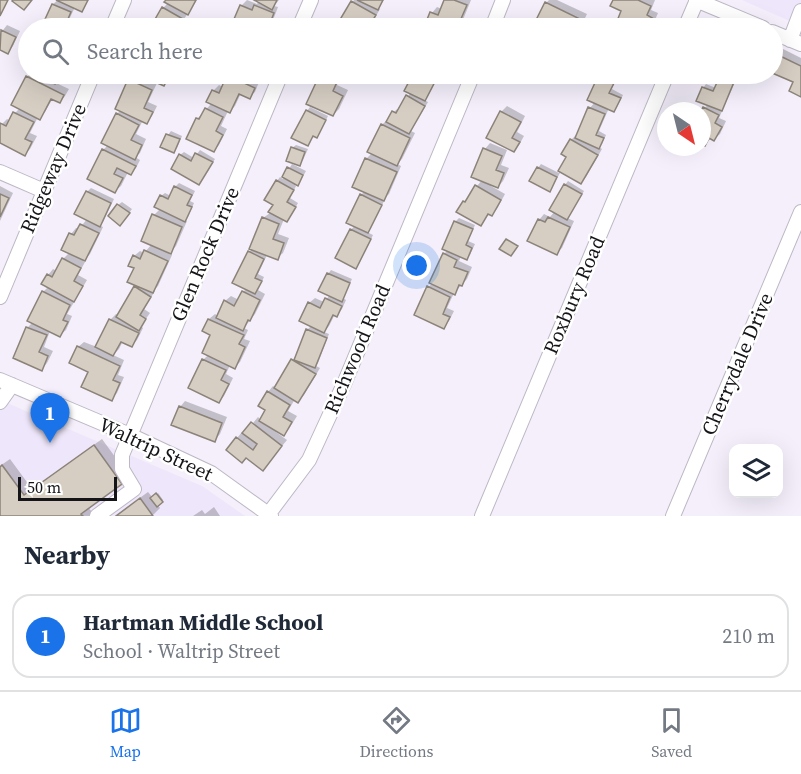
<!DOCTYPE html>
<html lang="en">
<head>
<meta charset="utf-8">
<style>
  body { margin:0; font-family:"Source Serif 4",serif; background:#f6f6f7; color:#1f2937 }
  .controls { position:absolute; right:18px; bottom:18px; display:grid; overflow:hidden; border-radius:12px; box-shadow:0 6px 24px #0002 }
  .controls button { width:54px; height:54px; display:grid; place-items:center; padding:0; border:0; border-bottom:2px solid #e0e1e3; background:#fff; color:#1f2937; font:30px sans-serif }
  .compass { position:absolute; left:657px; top:102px; width:54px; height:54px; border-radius:50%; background:#fff; box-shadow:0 6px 24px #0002; rotate:145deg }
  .scale { position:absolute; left:18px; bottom:15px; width:99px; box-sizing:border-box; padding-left:6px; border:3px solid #151418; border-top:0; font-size:16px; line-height:21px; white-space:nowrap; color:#151418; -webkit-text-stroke:4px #fff; paint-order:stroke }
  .you { position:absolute; left:417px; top:266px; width:21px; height:21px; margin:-15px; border:4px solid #fff; border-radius:50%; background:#1a73e8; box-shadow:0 0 0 9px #1a73e833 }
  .badge { display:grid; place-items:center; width:39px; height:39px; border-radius:50%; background:#1a73e8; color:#fff; font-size:20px; font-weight:700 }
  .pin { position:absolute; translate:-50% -50px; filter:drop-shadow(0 2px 3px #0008) }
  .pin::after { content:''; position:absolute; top:32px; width:21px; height:18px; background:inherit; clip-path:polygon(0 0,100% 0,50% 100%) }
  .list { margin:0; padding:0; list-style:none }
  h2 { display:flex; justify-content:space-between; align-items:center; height:78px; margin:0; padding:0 24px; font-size:26px }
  h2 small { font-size:20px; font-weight:400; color:#747a83 }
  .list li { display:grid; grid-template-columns:39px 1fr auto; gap:18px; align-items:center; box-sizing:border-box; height:84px; margin:0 12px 12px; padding:0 12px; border:2px solid #e0e1e3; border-radius:18px }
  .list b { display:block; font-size:22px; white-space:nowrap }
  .list p { margin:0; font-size:20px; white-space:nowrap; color:#747a83 }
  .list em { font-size:20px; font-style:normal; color:#747a83 }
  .icon { flex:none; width:33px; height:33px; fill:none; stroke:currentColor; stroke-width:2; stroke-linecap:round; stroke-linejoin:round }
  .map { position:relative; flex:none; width:801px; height:516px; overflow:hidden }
  .search { position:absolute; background:#fff; box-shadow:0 6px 24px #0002; left:18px; right:18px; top:18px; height:66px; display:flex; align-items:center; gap:15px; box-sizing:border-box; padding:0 21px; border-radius:33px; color:#747a83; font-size:22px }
  .sheet { height:174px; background:#fff }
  nav { display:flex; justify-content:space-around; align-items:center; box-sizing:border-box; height:84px; border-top:2px solid #e0e1e3; background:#fff; font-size:16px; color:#747a83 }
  nav a { display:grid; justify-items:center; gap:3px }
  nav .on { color:#1a73e8 }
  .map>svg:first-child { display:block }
  .built { fill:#eee6fa }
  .shadow { fill:#0003 }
  .building { fill:#d6cec3; stroke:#8b8379; stroke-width:1.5 }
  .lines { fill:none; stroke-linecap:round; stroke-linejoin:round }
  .minor-casing { stroke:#bdb8c4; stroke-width:16 }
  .minor { stroke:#fff; stroke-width:14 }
  .labels { text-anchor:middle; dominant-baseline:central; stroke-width:5; stroke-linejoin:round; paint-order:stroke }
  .street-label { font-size:20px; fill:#151418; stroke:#fff }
</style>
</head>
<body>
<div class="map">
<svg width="801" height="516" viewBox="0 0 801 516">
  <rect width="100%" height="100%" fill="#f4effb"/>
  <!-- built -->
  <path class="built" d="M742,0H801V26Z
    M0,400L202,486L245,516H0Z"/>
  <!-- shadow -->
  <path class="shadow" d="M58,0H89L81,10L75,7L68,22L81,28H43L53,4Z
    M168,0H197L184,19L189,22L185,28H151L163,8L168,3Z
    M247,0L257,4L259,1L257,0H279L274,6L278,7L270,28H248L250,24L241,6Z
    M354,0H384L378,8L380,9L369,28H337Z
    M445,0H471L460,27L458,28H428L433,24L428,22L432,13L437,7L442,9Z
    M549,0H557L587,14L582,24L577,28L570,26L568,28H534L546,3Z
    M615,0H655L651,10L658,13L652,27L650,28H638L619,20L623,11Z
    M7,25L20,31L13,46L8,52L0,48V34Z
    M783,49L801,58V95L795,82L777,55Z
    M30,74H61L54,82L69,89L65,96L60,102L53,98L45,112L40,118L38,117L30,133L37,136L30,149L25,154L0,142V126L7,119L11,121L15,113L20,108L27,77Z
    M135,74L148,80L150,78L140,74H171L169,79L163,84L158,81L148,102L157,106L152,116L147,122L143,120L136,134L146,139L140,153L135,157L140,160L136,168L130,173L128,172L121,186L115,191L103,150L108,145L117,114L121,110L130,80Z
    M231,74H246L244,76L259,82L255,92L249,97L241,93L235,106L230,111H228L221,126L227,129L219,145L214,151L197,119L212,103L208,102L214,90L219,85L223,87Z
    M323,74H348L345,77L342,75L337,85L348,90L339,109L333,115L321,75Z
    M414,74H439L428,96L424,100L428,102L411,131L415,133L402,159L397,164L401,166L389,194L382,200L384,201L371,228L367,232L373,235L359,264L355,267L351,230L355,225L361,195L365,191L366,159L372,153L382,125L397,109L399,110L411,92L406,90Z
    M601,74H619L612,89L623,95L617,107L614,111L609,108L599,131L606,135L602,144L599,147L602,149L586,177L581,182L561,171L553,186L550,190L538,168L541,164L559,173L568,156L571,140L576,135H578L590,108L595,102L589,99Z
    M724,74L737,78L719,118L726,121L720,134L714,139L711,138L705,145L702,112L708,104L703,88L706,84L716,88L721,76Z
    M507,106L525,116L517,132L524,136L519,145L514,151L501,112Z
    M310,107L328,116L320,132L317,136L314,135L308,145L307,111Z
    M171,131L182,136L177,148L174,151L168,135Z
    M490,143L507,150L501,165L509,168L503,181L498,187L492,184L491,186L505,194L497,209L491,214L490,213L480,224L464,202L482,180L485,149Z
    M296,145L308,149L303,160L300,164L292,148Z
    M200,150L215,159L199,183L180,155L184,152L194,158Z
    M292,164L306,171L301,180L295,186H296L290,198L298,203L290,217L287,221L284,219L278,234L289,238L283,253L277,258L267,255L258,274L264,277L258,290L265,294L255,314L244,328L248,330L244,339L250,341L240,362L235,367L230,365L226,374L233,378L224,396L219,402L203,360L208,355L212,335L204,331L209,319L215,314L218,316L225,301L231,296L239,300L246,288L249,252L253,249L263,218L270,213L275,204L277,181L280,177L283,179Z
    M568,181L584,191L570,215L567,218L574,221L562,248L556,253L539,220L544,214L550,217L555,211L565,185Z
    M179,183L195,191L190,201L194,203L188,217L185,220L187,221L176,246L169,254L172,255L158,286L154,290L155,291L144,309L150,313L141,326L143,328L137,340L132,345L123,341L119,349L113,355L124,360L118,375L124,377L117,393L111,399L90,371L78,347L84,342L97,347L110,320L116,314L118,315L138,285L134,256L140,251L144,253L152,244L154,215L160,209L161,196L165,193L171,196L175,187Z
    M0,186L13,193L0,221Z
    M91,188L114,199L103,222L99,225L103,227L90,254L83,261L85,262L78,275L87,280L67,314L72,316L66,330L60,335L50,331L44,347L53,351L47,363L42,369L15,357L28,327L33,322L43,292L48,287V275L53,269L57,271L63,259L70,252L63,249L71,234L76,228L79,229L87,219V192Z
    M122,202L132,209L124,220L118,205Z
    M459,218L475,225L468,241L475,244L470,255L467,258L461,256L459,261L472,267L467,279L454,293L447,308L454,311L449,321L444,327L428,287L433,283L444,254L448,250L455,222Z
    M331,270L352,279L343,298L346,300L342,309L337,315L335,314L329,326L324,332L329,334L318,363L316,366L320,368L304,395L298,401L295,399L288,411L297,416L289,429L284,434L277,430L276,432L287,440L268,463L237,438L242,432L244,434L258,417L261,420L267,410L268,392L273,386L276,388L293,360L296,356L307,330L311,326L309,303L315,298L324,302L330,295L328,274Z
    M185,401L227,417L220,434L215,440L180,407Z
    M102,439L129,476L121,483L88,507L95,516H0V466L10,459L32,489Z
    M148,492L153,498L158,493L163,500L158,505L160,508L152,516H115Z
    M214,507L220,516H193L202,510L205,514Z"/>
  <!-- building -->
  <path class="building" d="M0,0H8L0,16Z
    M13,0H32L24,10L12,1Z
    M56,0H88L82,12Z
    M166,0H196L188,15L164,2Z
    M254,0H277L272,10Z
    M357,0H383L378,10Z
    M444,0H454L467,5L457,28H441L426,22L430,12L438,15Z
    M613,0H638L651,6L647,15L654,19L649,28H634L617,21L621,11L610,6Z
    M351,1L376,15L368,28H335Z
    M545,2L582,20L578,28H571L568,27L567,28H532Z
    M52,4L71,12L64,28H65H41Z
    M240,5L252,10L254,5L274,13L268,28H247L248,25L234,19Z
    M162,7L183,19L179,25L184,28H150Z
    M1,30L16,37L8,54L0,50Z
    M776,54L801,66V97L789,91L793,82L772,73V61Z
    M33,74H59L55,84Z
    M137,74H170L164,86Z
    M320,74L337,82L333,91L343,96L333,116L306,104Z
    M413,74H439L425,101L404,91Z
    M528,74H545L541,81Z
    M599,74H608L617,77L609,93L621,98L614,112L587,100Z
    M227,75L255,88L250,99L239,94L230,113L206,102L212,90L219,93Z
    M26,76L64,95L60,103L51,99L40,120L11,105Z
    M720,76L734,82L722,111L696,101L702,87L713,91Z
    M128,79L152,90L144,108L153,112L147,124L115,109Z
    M406,95L425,106L409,134L386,122L392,111L396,113Z
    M588,107L605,114L596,135L604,138L599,149L575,138Z
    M703,107L719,115L715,123L722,127L714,141L709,138L705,146L702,145L701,111Z
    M205,108L223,117L216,131L223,135L214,152L186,139L196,118L199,119Z
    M306,110L326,120L317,138L313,136L308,146L291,138Z
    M500,111L521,122L512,138L520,142L514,152L486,138Z
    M13,112L34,122L25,139L32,142L25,156L0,143V123L6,126Z
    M116,113L139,125L131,140L142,145L135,160L101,143Z
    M381,124L410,138L397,166L367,152Z
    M166,134L180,139L174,153L160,147Z
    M570,139L598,155L581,184L558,171L566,157L561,154Z
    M291,147L305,152L300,166L286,161Z
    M483,148L502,156L496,170L504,173L498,188L471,177Z
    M102,149L136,166L131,175L117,168L114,174L123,178L115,193L87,179Z
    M195,153L213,162L199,185L171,169L179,154L191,161Z
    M365,158L397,172L384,201L352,187Z
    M287,167L303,175L298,186L282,177Z
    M537,167L557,177L550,192L529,181Z
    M276,180L294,190L287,202L296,207L287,222L268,212L273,205L264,200Z
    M564,184L582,194L567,220L549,210Z
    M475,185L501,200L492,216L488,214L481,226L456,212L463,201L465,202Z
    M174,186L192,195L187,205L192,207L185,222L154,207L160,195L168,199Z
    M86,191L111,203L100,227L74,214Z
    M0,194L9,198L0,217Z
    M360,194L382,205L368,233L346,223Z
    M117,204L130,213L120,226L108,216Z
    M152,214L182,227L171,254L141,241Z
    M262,217L279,224L273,239L284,243L278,260L249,249Z
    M548,217L570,227L557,255L527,241L538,219L545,222Z
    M454,221L473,229L466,245L472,248L467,260L442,249Z
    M80,224L99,233L85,261L61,250L69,233L74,235Z
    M350,229L371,239L356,269L335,258Z
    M506,239L518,246L511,256L499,249Z
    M144,250L168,261L153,293L127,282L134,268L128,266L133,255L140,259Z
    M248,251L264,259L255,278L262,281L255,294L232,283Z
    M443,253L457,260L454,267L468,272L462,286L459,285L455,295L429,283Z
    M62,258L81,268L74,281L83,286L74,302L41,284L47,274L52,277Z
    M327,273L350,283L342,302L318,291Z
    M134,286L151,297L140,315L146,319L139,331L116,317Z
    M427,286L450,297L443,314L450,317L444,329L414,315Z
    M42,291L70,305L63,320L68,322L60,337L27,321Z
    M242,291L260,300L250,321L248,320L243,331L216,318L224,300L234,306Z
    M325,298L342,306L337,317L333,315L324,333L299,321L308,302L320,308Z
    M109,319L139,333L132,347L121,342L113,356L95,347Z
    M208,319L244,335L239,344L245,347L235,369L202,353L210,335L202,331Z
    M26,327L47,335L39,352L48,356L42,371L13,358Z
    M306,329L327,338L315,368L294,360Z
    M77,346L120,366L113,380L120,383L112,401L81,387L88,372L69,363Z
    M202,359L226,370L221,380L229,384L219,403L188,388Z
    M291,359L316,374L298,403L274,388Z
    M267,391L290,405L283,417L292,422L284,436L259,421L265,410L258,406Z
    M179,406L222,423L215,442L171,425Z
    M251,422L282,446L263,471L246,458L242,463L226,450L236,437L253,450L257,444L242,433Z
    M94,445L122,484L81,514L83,516H0V467L2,465L24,495Z
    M156,493L163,502L157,507L150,498Z
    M140,498L153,516H116Z"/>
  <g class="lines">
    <!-- minor casing -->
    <g class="minor-casing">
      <path id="minor" d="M696,0L763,28
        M112,28L124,0
        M299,28L311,0
        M492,28L503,0
        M685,28L697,0
        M772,32L801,44
        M790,40L801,11
        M0,172L44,191
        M0,297L93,74
        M0,380L130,435L211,473L271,516
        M0,402L12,385
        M97,516L134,489L122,469V455L281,74
        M267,516L309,460L344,384L473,74
        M482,516L667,74
        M673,516L801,212"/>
    </g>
    <!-- minor -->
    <use href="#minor" class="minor"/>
  </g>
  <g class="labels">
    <!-- street labels -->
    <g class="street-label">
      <text transform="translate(53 168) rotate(-67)">Ridgeway Drive</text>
      <text transform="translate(205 254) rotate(-67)">Glen Rock Drive</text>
      <text transform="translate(574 295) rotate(-67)">Roxbury Road</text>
      <text transform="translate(357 349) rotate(-67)">Richwood Road</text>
      <text transform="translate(737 364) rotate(-67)">Cherrydale Drive</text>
      <text transform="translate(156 449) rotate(25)">Waltrip Street</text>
    </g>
  </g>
</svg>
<div class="controls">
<button><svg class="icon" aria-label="layers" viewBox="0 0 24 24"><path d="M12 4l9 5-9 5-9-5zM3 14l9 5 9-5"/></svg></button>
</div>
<svg class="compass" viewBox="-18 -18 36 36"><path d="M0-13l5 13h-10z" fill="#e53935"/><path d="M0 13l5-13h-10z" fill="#747a83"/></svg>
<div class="scale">50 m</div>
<div class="you"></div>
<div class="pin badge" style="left:50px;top:443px">1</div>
<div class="search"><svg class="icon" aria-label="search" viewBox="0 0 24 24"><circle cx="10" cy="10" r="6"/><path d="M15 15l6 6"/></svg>Search here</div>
</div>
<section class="sheet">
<h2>Nearby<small></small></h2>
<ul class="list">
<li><span class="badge">1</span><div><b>Hartman Middle School</b><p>School · Waltrip Street</p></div><em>210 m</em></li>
</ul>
</section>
<nav>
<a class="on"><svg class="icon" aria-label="map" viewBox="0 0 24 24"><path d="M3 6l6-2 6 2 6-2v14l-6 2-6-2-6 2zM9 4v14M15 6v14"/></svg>Map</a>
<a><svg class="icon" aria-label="directions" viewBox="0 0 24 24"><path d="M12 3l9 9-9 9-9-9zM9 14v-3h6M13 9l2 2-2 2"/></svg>Directions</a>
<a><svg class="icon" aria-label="saved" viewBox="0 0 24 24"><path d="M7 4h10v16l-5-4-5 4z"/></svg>Saved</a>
</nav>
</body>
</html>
